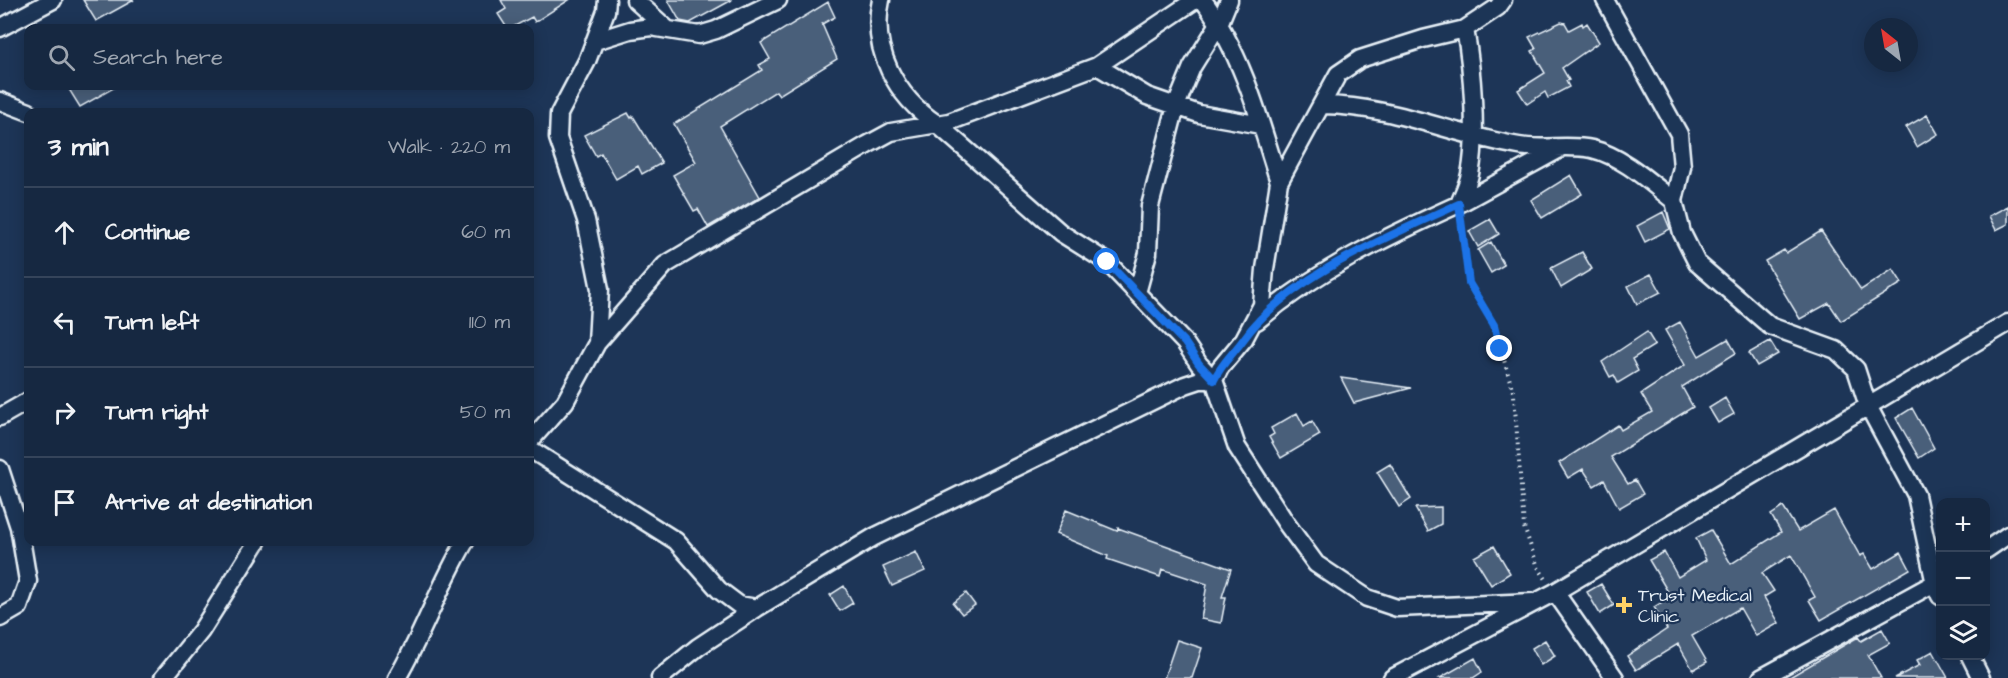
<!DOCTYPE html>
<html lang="en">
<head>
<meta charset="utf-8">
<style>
  body { margin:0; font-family:"Architects Daughter",sans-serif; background:#23344c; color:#f1f3f6 }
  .controls { position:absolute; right:18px; bottom:18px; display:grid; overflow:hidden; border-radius:12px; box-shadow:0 3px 15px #0003 }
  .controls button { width:54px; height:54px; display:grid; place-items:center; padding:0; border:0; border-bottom:2px solid #35445a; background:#162841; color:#f1f3f6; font:30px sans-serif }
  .compass { position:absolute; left:1864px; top:18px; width:54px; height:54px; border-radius:50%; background:#162841; box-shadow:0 3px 15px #0003; rotate:329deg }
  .stop { position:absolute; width:18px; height:18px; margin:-14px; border:4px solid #1a73e8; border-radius:50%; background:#fff }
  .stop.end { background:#1a73e8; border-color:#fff; box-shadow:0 2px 6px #0008 }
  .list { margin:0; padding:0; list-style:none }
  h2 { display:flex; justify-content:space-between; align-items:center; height:78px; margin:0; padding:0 24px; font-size:26px }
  h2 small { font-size:20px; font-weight:400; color:#9ea6b1 }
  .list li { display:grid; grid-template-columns:39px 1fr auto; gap:18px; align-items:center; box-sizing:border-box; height:90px; padding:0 24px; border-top:2px solid #35445a }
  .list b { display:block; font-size:22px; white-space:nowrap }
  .list em { font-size:20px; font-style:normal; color:#9ea6b1 }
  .icon { flex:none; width:33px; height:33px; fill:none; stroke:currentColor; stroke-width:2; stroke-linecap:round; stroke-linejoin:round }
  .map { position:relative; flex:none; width:2008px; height:678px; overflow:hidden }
  .search { position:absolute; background:#162841; box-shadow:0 3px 15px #0003; left:24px; top:24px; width:510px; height:66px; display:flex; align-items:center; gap:15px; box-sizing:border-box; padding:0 21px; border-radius:12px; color:#9ea6b1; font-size:22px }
  .panel { position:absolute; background:#162841; box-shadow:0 3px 15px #0003; left:24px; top:108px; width:510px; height:438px; border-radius:12px }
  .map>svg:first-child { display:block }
  .building { fill:#495e7a; stroke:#e8f1f8; stroke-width:1.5 }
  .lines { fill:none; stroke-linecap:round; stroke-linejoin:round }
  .minor-casing { stroke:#e8f1f8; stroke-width:21 }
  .path { stroke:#e8f1f8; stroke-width:4; stroke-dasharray:1.5 4.5; stroke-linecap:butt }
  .minor { stroke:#1d3557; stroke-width:16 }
  .route { stroke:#1a73e8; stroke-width:8 }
  .poi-dot { fill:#ffd166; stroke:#1d3557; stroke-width:2 }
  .labels { text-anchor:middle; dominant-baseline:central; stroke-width:4.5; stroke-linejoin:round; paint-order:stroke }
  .poi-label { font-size:18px; fill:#e8f1f8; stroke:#1d3557; text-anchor:start }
</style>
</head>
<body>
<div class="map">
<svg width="2008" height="678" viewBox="0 0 2008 678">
  <rect width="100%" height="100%" fill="#1d3557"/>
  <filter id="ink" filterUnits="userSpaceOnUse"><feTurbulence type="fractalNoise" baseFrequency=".0167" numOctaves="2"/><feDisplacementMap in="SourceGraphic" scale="12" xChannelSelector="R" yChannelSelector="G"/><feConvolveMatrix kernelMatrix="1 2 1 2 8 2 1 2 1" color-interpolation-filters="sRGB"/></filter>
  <g filter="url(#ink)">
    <!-- building -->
    <path class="building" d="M83,0H134L96,21Z
      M501,0H569L535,22L532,17L511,28H507L498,14L506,9Z
      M668,0H732L690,23L680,21Z
      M828,2L835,17L822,24L837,59L779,95L776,91L720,126L760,197L708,227L698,209L694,211L673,175L696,162L674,124L762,70L759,65L770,59L761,43Z
      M1561,22L1565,23L1569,30L1582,23L1583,26L1587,23L1599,42L1562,68L1569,80L1566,81L1569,87L1548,98L1545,92L1527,104L1518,90L1545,73L1532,51L1536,49L1529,37Z
      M67,86H117L80,107Z
      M628,113L631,118L633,116L662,163L642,174L638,166L616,179L601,153L596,156L584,135Z
      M1927,115L1938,134L1917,147L1906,127Z
      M1571,175L1582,194L1542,218L1531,200Z
      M2008,206V224L1996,230L1989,216Z
      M1663,212L1670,229L1645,242L1637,226Z
      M1490,219L1499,234L1478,247L1469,231Z
      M1821,231L1861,290L1893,269L1902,283L1841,321L1829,303L1800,319L1765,261L1784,250L1786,253Z
      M1491,242L1504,265L1491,273L1478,250Z
      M1582,252L1592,269L1561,288L1551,268Z
      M1651,274L1661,292L1637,304L1628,286Z
      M1680,322L1699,356L1728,339L1736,353L1682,387L1693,407L1611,457L1628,484L1635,480L1643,494L1619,508L1604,480L1594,486L1583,469L1568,478L1559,463L1618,425L1621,430L1652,412L1641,394L1685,365L1665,330Z
      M1647,332L1655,345L1632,359L1638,371L1618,383L1614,375L1610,377L1602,362Z
      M1770,341L1778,354L1757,366L1749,353Z
      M1341,378L1411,388L1354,403Z
      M1725,398L1734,414L1718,423L1709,408Z
      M1912,408L1934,448L1919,458L1896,418Z
      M1297,413L1304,426L1312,421L1320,435L1281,458L1269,437L1274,434L1271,428Z
      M1390,464L1411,499L1399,507L1377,472Z
      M1441,507V524L1428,531L1415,508Z
      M1783,507L1798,531L1834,510L1860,556L1864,554L1873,569L1901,552L1910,569L1821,620L1809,600L1815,597L1791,555L1762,573L1774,591L1764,597L1779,623L1756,636L1740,608L1692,636L1707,662L1693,670L1678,644L1636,670L1627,656L1667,629L1654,607L1671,597L1649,560L1664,552L1678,577L1706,560L1696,538L1711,530L1731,564L1781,532L1771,515Z
      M1066,510L1117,531L1118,528L1231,569L1222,597H1226L1221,623L1201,619L1207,584L1162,569L1160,577L1107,559L1108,556L1056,534Z
      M1494,546L1510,573L1491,585L1474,557Z
      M916,552L925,571L892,586L883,567Z
      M1601,584L1614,605L1600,614L1587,592Z
      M844,586L853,603L840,611L830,595Z
      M966,593L975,605L962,614L953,603Z
      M1882,629L1890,643L1868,655L1881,678H1788L1858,637L1861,641Z
      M1177,640L1202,648L1192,678H1164Z
      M1545,640L1555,656L1541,665L1532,648Z
      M1933,651L1948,678H1895L1920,665L1917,660Z
      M1475,658L1482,672L1473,678H1440Z"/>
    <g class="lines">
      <!-- minor casing -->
      <g class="minor-casing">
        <path id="minor" d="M635,0L667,29
          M881,0C870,49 896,97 937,124L1061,233L1107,262L1185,343L1199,364L1214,380
          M1203,0C1242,53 1260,120 1279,182
          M1503,0L1498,7L1465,29L1423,39L1360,59L1338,74L1279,182L1265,269L1262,305L1244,339L1220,368L1214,380L1237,447L1286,523L1316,564L1367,598L1397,608L1533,602
          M1605,0L1679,134L1682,167L1674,201L1682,233L1697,263L1770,326L1836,350L1856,369L1868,406L1916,495L1935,584L1940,596
          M0,28L53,0
          M595,41L630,30L651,27L699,35L716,30L778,0
          M1097,66L1147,96L1199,114L1261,125
          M0,101L29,112
          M1322,105C1395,106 1449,134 1519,146C1542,150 1571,144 1592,149C1622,156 1651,183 1674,201
          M1459,204L1558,150
          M1137,293L1148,253L1150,206L1176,106L1192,67L1220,22L1229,0
          M1257,321C1320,268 1384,238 1459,204C1463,194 1468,184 1470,174C1478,136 1472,67 1465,29
          M597,343L665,265L867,145L891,132L949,122L1097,66L1195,0
          M0,417L28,401
          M530,441L565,402L597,343L600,289L586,220L558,138L559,114L587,61L606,11L607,0
          M530,449L676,541L719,590L739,605L757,608L874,537L1185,385L1200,380H1214
          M0,469L19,527L28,581L19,607L0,618
          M1986,550L2008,535
          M1555,592L1615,678
          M1970,656L1981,678
          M163,678L201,631L257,542
          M397,678C423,634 439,586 465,542
          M660,678L698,647L757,608
          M1392,678L1555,592L2008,323
          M1761,678L1940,580"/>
      </g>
      <!-- path -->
      <path class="path" d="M1461,220L1469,283L1494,325L1514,395L1524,527L1538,567L1546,579"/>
      <!-- minor -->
      <use href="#minor" class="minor"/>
    </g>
  </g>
  <g class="lines" filter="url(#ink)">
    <!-- route -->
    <path class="route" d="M1107,262L1185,343L1199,364L1214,380C1221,364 1233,354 1243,340C1288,276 1390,236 1459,204L1469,283L1494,325L1500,349"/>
  </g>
  <!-- markers -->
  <path class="poi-dot" d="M1621 596h6v6h6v6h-6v6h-6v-6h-6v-6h6z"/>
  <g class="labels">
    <!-- poi labels -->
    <g class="poi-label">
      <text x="1638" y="595">Trust Medical<tspan x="1638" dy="21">Clinic</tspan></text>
    </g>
  </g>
</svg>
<div class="controls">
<button>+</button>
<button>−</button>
<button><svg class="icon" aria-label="layers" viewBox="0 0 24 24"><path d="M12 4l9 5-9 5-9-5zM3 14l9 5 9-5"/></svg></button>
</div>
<svg class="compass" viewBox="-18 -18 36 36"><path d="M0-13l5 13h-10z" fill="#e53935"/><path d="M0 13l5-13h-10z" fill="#9ea6b1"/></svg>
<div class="stop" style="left:1107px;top:262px"></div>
<div class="stop end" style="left:1500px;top:349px"></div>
<div class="search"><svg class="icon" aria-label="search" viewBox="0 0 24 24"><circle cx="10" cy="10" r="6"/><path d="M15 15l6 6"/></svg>Search here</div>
<section class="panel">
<h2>3 min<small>Walk · 220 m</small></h2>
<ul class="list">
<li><svg class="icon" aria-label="ahead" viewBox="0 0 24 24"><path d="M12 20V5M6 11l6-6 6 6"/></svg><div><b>Continue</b></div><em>60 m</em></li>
<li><svg class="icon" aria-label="left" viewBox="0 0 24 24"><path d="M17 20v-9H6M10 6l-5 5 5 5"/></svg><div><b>Turn left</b></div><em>110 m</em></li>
<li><svg class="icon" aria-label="right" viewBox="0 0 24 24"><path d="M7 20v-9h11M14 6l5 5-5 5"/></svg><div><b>Turn right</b></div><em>50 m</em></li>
<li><svg class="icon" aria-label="arrive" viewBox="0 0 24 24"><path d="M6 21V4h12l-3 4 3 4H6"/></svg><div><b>Arrive at destination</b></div></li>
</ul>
</section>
</div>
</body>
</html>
